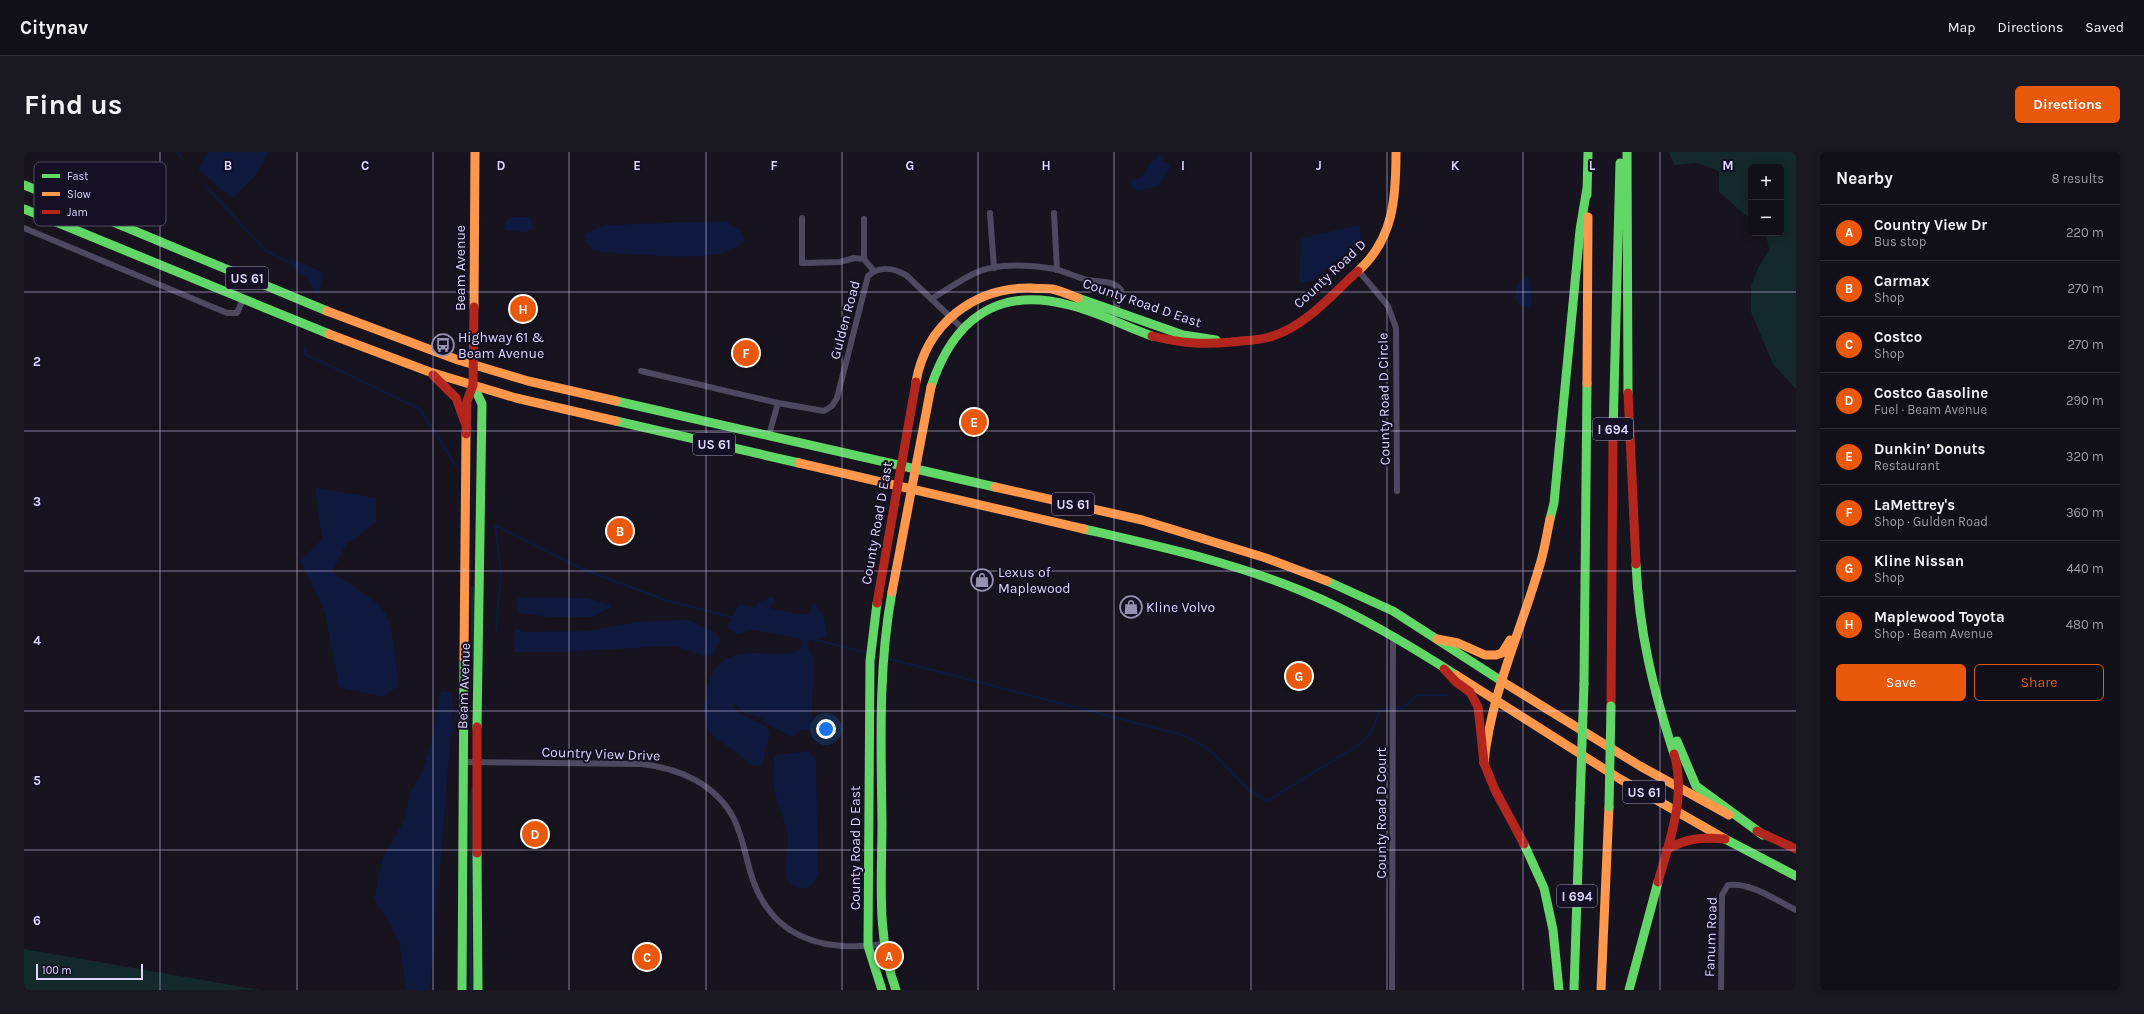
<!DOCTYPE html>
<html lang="en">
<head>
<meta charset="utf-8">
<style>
  body { margin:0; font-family:Karla,sans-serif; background:#1a1820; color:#f1f3f6 }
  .controls { position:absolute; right:12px; top:12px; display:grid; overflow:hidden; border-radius:6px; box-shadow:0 2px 10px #0003 }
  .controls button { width:36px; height:36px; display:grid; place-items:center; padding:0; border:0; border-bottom:1px solid #302f36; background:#110f17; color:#f1f3f6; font:20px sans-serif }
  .scale { position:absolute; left:12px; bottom:10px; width:107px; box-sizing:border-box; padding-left:4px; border:2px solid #ded5fd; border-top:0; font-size:11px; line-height:14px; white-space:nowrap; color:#ded5fd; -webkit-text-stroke:3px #151024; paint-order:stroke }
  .you { position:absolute; left:802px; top:577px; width:14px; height:14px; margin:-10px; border:3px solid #fff; border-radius:50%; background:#1a73e8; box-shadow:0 0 0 6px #1a73e833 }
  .badge { display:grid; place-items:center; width:26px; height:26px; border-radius:50%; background:#ea580c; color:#fff; font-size:13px; font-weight:700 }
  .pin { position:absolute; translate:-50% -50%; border:2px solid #fff; box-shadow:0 1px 4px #0006 }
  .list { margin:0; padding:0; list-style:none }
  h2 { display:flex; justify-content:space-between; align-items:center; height:52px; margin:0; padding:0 16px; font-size:17px }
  h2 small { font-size:13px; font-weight:400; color:#9c9ca1 }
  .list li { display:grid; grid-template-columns:26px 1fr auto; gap:12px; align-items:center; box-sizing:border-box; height:56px; padding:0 16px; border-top:1px solid #302f36 }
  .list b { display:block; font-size:15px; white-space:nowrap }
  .list p { margin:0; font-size:13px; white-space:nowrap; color:#9c9ca1 }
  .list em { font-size:13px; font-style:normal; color:#9c9ca1 }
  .actions { display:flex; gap:8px; padding:12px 16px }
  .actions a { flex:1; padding:9px 0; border:1px solid #ea580c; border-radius:6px; text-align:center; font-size:14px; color:#ea580c }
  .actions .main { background:#ea580c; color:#fff }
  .map { position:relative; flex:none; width:1772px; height:838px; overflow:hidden; border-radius:6px }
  header { display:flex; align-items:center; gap:24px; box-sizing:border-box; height:56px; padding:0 20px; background:#110f17; border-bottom:1px solid #302f36 }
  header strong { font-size:19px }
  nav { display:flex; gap:22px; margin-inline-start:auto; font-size:14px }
  .intro { display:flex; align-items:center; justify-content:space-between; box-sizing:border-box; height:96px; padding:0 24px }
  h1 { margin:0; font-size:28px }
  .button { padding:10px 18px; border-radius:6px; background:#ea580c; color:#fff; font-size:14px; font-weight:700 }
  main { display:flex; gap:24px; padding:0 24px }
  aside { flex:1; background:#110f17; border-radius:6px; box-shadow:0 2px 10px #0003 }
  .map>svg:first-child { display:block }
  .green { fill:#14292b }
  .water { fill:#0e193d }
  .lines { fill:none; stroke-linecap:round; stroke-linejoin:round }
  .stream { stroke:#0e193d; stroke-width:2 }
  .street { stroke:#4d4a60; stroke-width:6 }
  .fast { stroke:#63d668; stroke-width:9 }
  .slow { stroke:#ff974d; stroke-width:9 }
  .jam { stroke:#b3261e; stroke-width:9 }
  .fast-bridge { stroke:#63d668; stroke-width:9 }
  .grid { fill:none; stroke:#ded5fd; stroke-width:1; stroke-opacity:0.55 }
  .labels { text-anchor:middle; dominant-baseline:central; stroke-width:4; stroke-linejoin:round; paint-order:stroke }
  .shield { fill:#151024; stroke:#a29abc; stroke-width:1 }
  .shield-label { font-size:13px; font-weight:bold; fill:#ded5fd }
  .street-label { font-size:14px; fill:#ded5fd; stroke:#151024 }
  .poi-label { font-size:14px; fill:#ded5fd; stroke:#151024; text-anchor:start }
  .key { fill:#151024; stroke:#514b65; stroke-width:1 }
  .key-label { font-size:11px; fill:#ded5fd }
  .grid-label { font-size:13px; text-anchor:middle; font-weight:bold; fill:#ded5fd; stroke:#151024; stroke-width:4; stroke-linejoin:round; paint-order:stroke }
</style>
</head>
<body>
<header>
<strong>Citynav</strong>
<nav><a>Map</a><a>Directions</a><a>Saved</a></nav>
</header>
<div class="intro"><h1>Find us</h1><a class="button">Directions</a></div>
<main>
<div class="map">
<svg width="1772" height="838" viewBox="0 0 1772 838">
  <rect width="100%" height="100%" fill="#17141f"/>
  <!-- green -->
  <path class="green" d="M1645,0H1772V237L1749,212L1727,160V134L1734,116L1745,98L1743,86L1740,81H1757V15H1727V68L1695,40V19L1673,11L1650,13Z
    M447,434L451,436L449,510L447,490Z
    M447,636H450L448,813L450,838H445V653Z
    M0,797L237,838H0Z"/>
  <!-- water -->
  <path class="water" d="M185,0H244L231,24L209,46L174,18Z
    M1134,3L1140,4L1139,9L1146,12L1144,20L1135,34L1113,39L1104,30L1118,24L1128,8L1133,7Z
    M485,65H507L509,76L504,80L482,79L479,75Z
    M703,69L718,80L721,89C711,96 699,102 687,103C651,107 606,102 570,99L561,89L560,82L581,73Z
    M1336,73L1337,89L1288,129L1275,131L1277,86Z
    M266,107L297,119L299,123L295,142L289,139L284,126L269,116Z
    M1503,126L1506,127L1508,152L1506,155L1495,154C1489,146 1491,139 1494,130Z
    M291,336L352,346V370L322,393L308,420C323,431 349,445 360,459C369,471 373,518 374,534L359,545L315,535L301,460L276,409L298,387Z
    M749,444L751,449L746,456L773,462H785L790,450L800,465L803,484L785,488L784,493L790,509L787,578L779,577L767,585L745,573L735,565L720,561L709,550L712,559L741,574L746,581L738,614C735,614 729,614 726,612C724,611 721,608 719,606C710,597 696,591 687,582C673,566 682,520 699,509C722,493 752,508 776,498L780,490L774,486L730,478L713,482L703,476L715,452L731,455L735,450Z
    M493,445L563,446L589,454L569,465H524L493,460Z
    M666,468L693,481L696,488L689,504C673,504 664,496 647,494L539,500H490L491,477L501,480L564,479L619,469Z
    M417,539L428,540L429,556L406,838H382L375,788L350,747L359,706L379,670L387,639L398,619L407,591Z
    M785,599L792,608L794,724C788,732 785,738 775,736C754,732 765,701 764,687C762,669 752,651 750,634C749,625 750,615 750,606L754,603Z"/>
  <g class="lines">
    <!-- stream -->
    <path class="stream" d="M153,0L158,6
      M182,34L241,98L269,112
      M281,195V202L396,257L432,314
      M471,373L561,418L641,448L711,466
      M471,373L477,421L472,479
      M788,487L844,501
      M862,506L1162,584L1187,599L1225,638L1243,649L1333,594L1348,579L1356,558L1379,556L1393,543H1424
      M427,582L433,559"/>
    <!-- street -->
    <path class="street" d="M966,61L970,116
      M1030,61L1033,118
      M778,66V111L816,110L830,106L840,107L850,119
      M840,67V107
      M0,76L203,161H213L219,147
      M1334,118L1364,154L1372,176L1373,339
      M907,147C921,139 935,129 949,122C972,110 1006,113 1031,117C1042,120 1052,125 1063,128C1074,130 1090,128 1097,138L1091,163
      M617,219L754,251L800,259L808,254L813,246L844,124C856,113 869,116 882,123L938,176
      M745,283L754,251
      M439,610L617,612C655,616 692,632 710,667C720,687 722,710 730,731C752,789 803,800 860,792
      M1368,838L1369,484
      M1697,838L1698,743L1704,733C1727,730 1751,748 1772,758"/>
    <!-- fast -->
    <path class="fast" d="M1603,0L1604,241
      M0,33L303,159
      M1563,43L1564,0
      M0,57L305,182
      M1054,146L1159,183L1192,188
      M449,233L458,252L453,575
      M907,235C929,168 973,134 1045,153C1074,160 1100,174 1128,184
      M592,249L971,335
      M592,269L775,311
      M1589,281L1596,11
      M1526,367L1530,351L1556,78L1563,36
      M1060,377C1134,394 1208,410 1278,439C1332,461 1383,492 1432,523
      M1612,412C1615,480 1629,537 1650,602
      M1303,429L1369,459L1479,530
      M868,440C854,516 857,593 858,670C858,725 852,785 872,838
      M853,451L846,509L844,794L858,838
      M1560,532L1563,231
      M1653,589L1672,634L1739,683
      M1701,687L1772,724
      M1500,692L1520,736L1529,778L1535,838
      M453,701L454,838
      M438,838L440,506
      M1550,838L1556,651
      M1605,838L1634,730"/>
    <!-- slow -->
    <path class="slow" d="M1334,119C1370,87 1372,45 1372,0
      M450,155L451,0
      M303,159L434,208L504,229L592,249
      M305,182L406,220L492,246L592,269
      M892,230C902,173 949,135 1007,136C1014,137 1022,136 1028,137C1037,139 1046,143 1054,146
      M1563,231L1564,65
      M775,311L1060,377
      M971,335L1118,368L1242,406L1303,429
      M868,440L907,235
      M1413,487L1434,491L1461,503H1472L1478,501L1486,488
      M440,506L442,282
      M1432,523L1596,627L1701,687
      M1479,530L1616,614L1705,663
      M1460,611C1467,540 1498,477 1517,409C1521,395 1523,381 1526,367
      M1577,838L1585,655"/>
    <!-- jam -->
    <path class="jam" d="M1128,184C1157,191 1177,193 1207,190C1221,188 1235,189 1249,184C1283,173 1308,142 1334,119
      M409,223L432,246L443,276
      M1604,241L1612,412
      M442,282L443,249L449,233L450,155
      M853,451L892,230
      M1420,517L1432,530L1446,540L1454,555L1460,611L1471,638L1500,692
      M1587,554L1589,281
      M1733,679L1772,697
      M1642,698C1662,686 1678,685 1701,687
      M453,701V575
      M1634,730C1645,690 1663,644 1650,602"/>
    <!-- fast-bridge -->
    <path class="fast-bridge" d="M1556,651L1560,532
      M1585,655L1587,554"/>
  </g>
  <!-- grid -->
  <path class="grid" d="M136,0V838M273,0V838M409,0V838M545,0V838M682,0V838M818,0V838M954,0V838M1090,0V838M1227,0V838M1363,0V838M1499,0V838M1636,0V838M0,140H1772M0,279H1772M0,419H1772M0,559H1772M0,698H1772"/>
  <!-- icons -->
  <defs>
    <g id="bus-ring" transform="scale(1.15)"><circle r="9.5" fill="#151024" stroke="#9891af" stroke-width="1.5"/><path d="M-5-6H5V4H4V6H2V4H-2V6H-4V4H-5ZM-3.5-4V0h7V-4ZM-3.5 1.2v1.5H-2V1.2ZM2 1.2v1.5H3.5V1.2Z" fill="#9891af"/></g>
    <g id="shop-ring" transform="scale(1.15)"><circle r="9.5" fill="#151024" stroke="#9891af" stroke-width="1.5"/><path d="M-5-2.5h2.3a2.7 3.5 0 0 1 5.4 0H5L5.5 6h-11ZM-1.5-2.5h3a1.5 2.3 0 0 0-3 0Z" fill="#9891af"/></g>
  </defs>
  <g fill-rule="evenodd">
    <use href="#bus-ring" x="419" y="193"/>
    <use href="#shop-ring" x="958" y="428"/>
    <use href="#shop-ring" x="1107" y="455"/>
  </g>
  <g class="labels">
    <!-- shield labels -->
    <g class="shield">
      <rect x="202" y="115" width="42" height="22" rx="3"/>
      <rect x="1569" y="266" width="40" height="22" rx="3"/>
      <rect x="669" y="281" width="42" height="22" rx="3"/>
      <rect x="1028" y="341" width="42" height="22" rx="3"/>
      <rect x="1599" y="629" width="42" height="22" rx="3"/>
      <rect x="1533" y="733" width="40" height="22" rx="3"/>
    </g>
    <g class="shield-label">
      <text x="223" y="126">US 61</text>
      <text x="1589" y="277">I 694</text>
      <text x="690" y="292">US 61</text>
      <text x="1049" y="352">US 61</text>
      <text x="1620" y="640">US 61</text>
      <text x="1553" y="744">I 694</text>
    </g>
    <!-- street labels -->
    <g class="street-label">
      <text transform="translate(436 116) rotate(-90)">Beam Avenue</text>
      <text transform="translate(1306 122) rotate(-43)">County Road D</text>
      <text transform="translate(1118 151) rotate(19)">County Road D East</text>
      <text transform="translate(821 168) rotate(-75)">Gulden Road</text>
      <text transform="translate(1360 247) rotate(-91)">County Road D Circle</text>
      <text transform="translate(853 371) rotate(-80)">County Road D East</text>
      <text transform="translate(440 534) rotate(-88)">Beam Avenue</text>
      <text transform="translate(577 602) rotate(2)">Country View Drive</text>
      <text transform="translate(1357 661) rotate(-90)">County Road D Court</text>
      <text transform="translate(831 696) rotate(-90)">County Road D East</text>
      <text transform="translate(1687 785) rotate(-88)">Fanum Road</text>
    </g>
    <!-- poi labels -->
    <g class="poi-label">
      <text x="434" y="185">Highway 61 &amp;<tspan x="434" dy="16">Beam Avenue</tspan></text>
      <text x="974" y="420">Lexus of<tspan x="974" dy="16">Maplewood</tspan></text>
      <text x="1122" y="455">Kline Volvo</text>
    </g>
  </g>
  <!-- legend -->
  <rect x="10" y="10" width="132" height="64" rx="6" class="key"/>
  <rect x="18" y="22" width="18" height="4" fill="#63d668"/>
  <rect x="18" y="40" width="18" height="4" fill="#ff974d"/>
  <rect x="18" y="58" width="18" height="4" fill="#b3261e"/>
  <g class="key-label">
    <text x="43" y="28">Fast</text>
    <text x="43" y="46">Slow</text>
    <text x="43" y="64">Jam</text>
  </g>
  <g class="grid-label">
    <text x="204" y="18">B</text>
    <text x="341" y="18">C</text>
    <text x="477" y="18">D</text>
    <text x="613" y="18">E</text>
    <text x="750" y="18">F</text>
    <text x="886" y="18">G</text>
    <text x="1022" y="18">H</text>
    <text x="1159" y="18">I</text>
    <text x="1295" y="18">J</text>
    <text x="1431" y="18">K</text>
    <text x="1568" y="18">L</text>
    <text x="1704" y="18">M</text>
    <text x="13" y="214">2</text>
    <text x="13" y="354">3</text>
    <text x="13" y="493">4</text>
    <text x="13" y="633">5</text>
    <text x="13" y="773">6</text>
  </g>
</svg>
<div class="controls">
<button>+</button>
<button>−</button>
</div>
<div class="scale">100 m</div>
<div class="you"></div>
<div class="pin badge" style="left:865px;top:804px">A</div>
<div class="pin badge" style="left:596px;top:379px">B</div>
<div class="pin badge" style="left:623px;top:805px">C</div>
<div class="pin badge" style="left:511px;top:682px">D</div>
<div class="pin badge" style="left:950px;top:270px">E</div>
<div class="pin badge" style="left:722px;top:201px">F</div>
<div class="pin badge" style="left:1275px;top:524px">G</div>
<div class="pin badge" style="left:499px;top:157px">H</div>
</div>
<aside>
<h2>Nearby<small>8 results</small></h2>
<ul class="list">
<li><span class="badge">A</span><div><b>Country View Dr</b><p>Bus stop</p></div><em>220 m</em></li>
<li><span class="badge">B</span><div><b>Carmax</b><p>Shop</p></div><em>270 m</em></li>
<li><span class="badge">C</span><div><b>Costco</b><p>Shop</p></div><em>270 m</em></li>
<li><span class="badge">D</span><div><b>Costco Gasoline</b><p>Fuel · Beam Avenue</p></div><em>290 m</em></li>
<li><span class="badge">E</span><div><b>Dunkin’ Donuts</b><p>Restaurant</p></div><em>320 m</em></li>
<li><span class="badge">F</span><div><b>LaMettrey's</b><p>Shop · Gulden Road</p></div><em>360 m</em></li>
<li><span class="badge">G</span><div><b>Kline Nissan</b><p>Shop</p></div><em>440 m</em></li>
<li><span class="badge">H</span><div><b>Maplewood Toyota</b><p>Shop · Beam Avenue</p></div><em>480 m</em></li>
</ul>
<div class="actions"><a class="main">Save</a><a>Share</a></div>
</aside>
</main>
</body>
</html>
